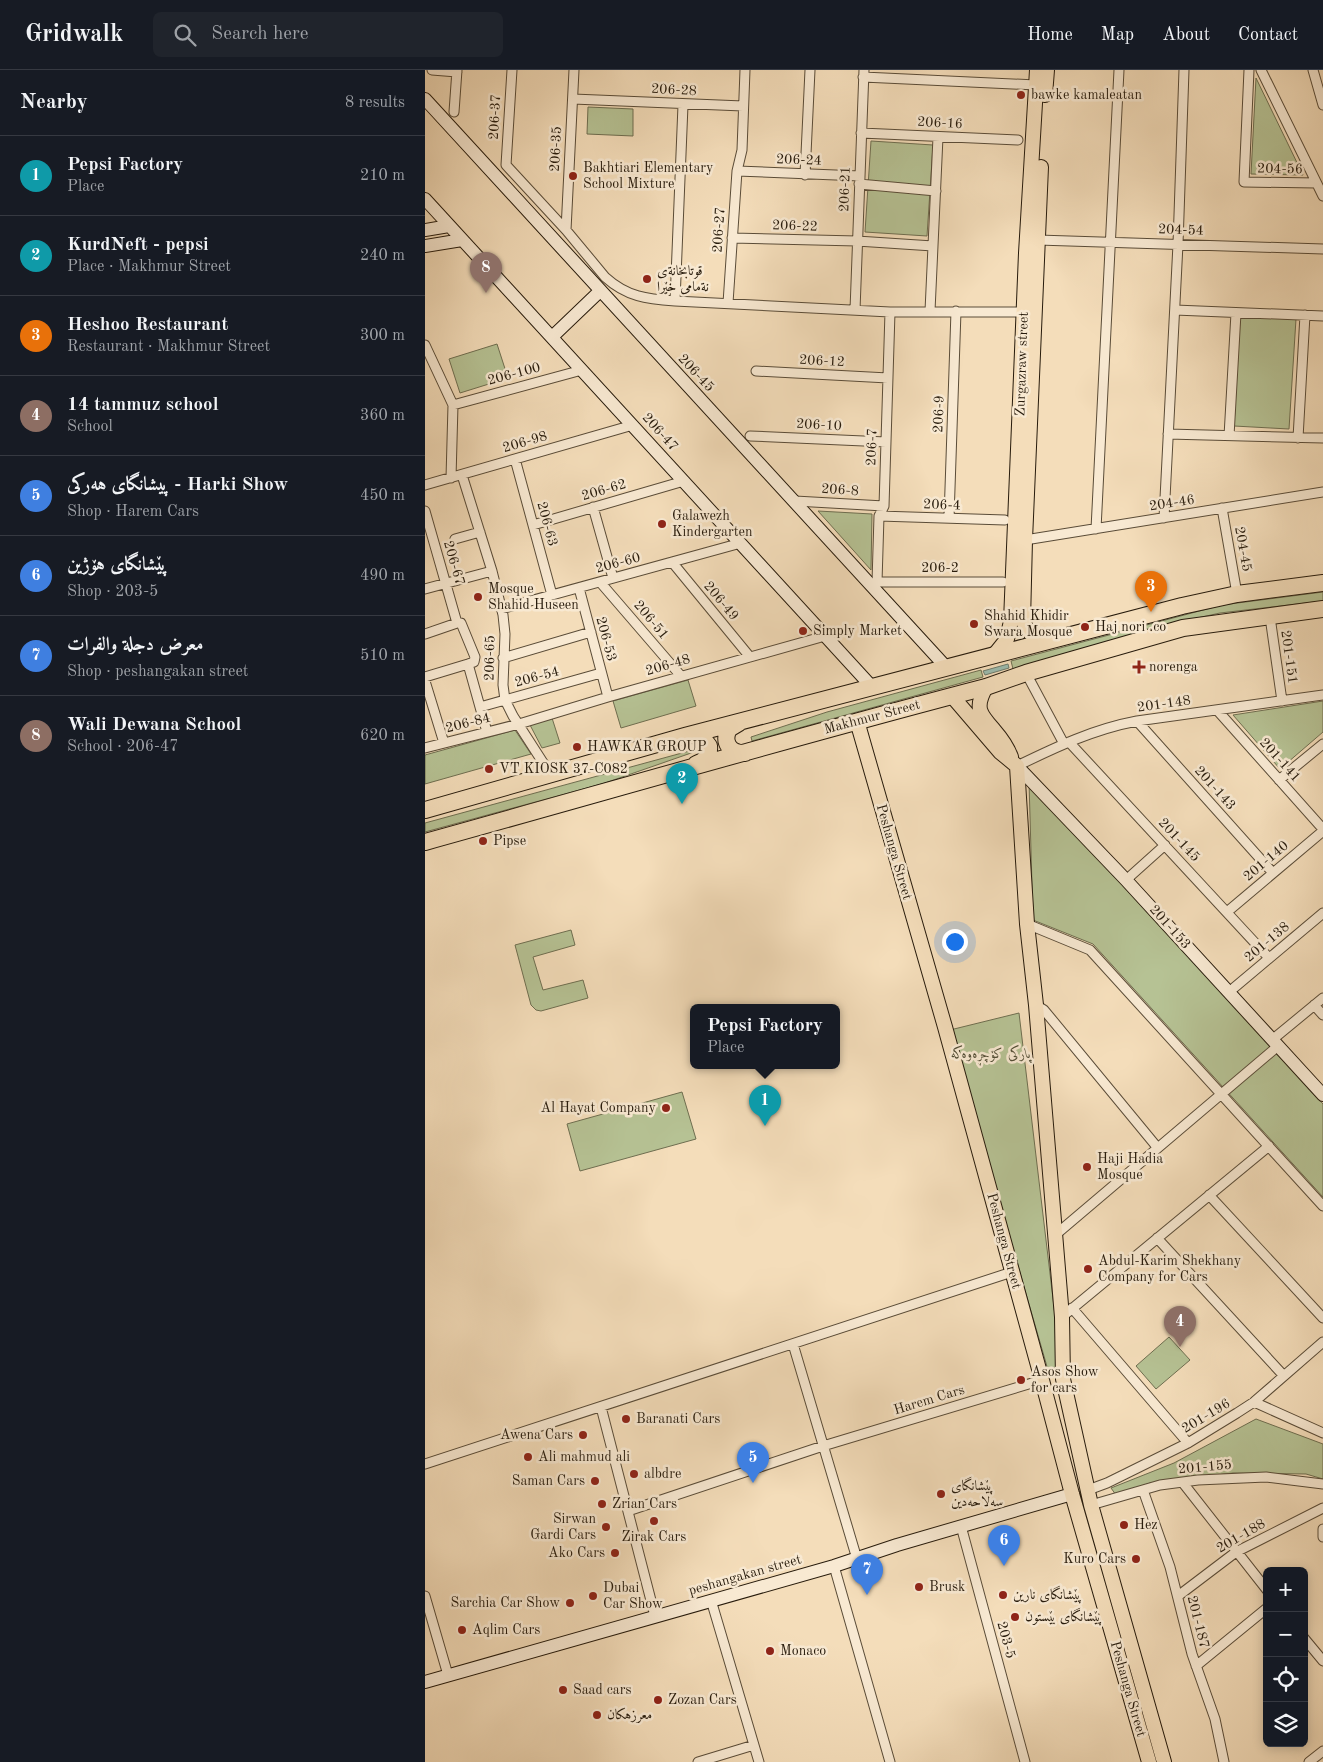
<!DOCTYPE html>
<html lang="en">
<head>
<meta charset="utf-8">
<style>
  body { margin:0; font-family:"Old Standard TT",Amiri,serif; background:#20242c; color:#f1f3f6 }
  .controls { position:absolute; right:15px; bottom:15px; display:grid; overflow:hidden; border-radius:8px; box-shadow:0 2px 12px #0003 }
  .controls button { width:45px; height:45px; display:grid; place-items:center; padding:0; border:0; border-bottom:1px solid #363941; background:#171b24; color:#f1f3f6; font:25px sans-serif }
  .you { position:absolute; left:529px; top:871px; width:18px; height:18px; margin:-12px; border:4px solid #fff; border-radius:50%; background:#1a73e8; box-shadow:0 0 0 8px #1a73e833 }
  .badge { display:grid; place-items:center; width:32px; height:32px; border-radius:50%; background:#c59692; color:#fff; font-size:16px; font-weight:700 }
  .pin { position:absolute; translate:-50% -41px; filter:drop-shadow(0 1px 2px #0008) }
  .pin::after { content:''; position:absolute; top:26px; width:18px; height:15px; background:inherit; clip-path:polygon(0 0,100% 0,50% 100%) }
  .popup { position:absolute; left:265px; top:934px; width:150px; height:65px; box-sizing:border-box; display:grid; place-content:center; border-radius:8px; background:#171b24; filter:drop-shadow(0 1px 4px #0005); font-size:16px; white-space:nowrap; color:#9ea1a6 }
  .popup b { font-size:19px; color:#f1f3f6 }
  .popup::after { content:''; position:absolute; left:50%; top:100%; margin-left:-10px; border:10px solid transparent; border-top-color:#171b24 }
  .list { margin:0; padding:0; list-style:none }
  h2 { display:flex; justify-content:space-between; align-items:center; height:65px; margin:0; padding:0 20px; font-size:21px }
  h2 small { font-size:16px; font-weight:400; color:#9ea1a6 }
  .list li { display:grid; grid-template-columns:32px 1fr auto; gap:15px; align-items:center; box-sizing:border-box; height:80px; padding:0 20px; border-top:1px solid #363941 }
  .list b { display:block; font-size:19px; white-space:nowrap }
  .list p { margin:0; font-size:16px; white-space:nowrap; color:#9ea1a6 }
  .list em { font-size:16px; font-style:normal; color:#9ea1a6 }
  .icon { flex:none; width:28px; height:28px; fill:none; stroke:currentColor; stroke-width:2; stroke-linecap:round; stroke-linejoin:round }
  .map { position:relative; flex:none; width:898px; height:1692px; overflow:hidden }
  header { display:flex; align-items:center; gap:30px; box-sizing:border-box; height:70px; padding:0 25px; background:#171b24; border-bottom:1px solid #363941 }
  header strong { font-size:24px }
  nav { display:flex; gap:28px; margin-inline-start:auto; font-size:18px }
  .search { width:350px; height:45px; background:#20242c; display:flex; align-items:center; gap:12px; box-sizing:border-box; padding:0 18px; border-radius:8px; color:#9ea1a6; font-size:19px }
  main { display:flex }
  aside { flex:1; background:#171b24 }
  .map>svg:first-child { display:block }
  .green { fill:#b6c294; stroke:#6e6e50 }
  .water { fill:#9cbcaf; stroke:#6d7c6e }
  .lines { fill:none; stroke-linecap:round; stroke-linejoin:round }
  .street-casing { stroke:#5a4c38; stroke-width:11 }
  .secondary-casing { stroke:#271b0c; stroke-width:14 }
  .primary-casing { stroke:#271b0c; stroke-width:16 }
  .highway-casing { stroke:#271b0c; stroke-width:18 }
  .street { stroke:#f8e9d2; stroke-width:9 }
  .secondary { stroke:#f8e9d2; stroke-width:12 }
  .primary { stroke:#f4ddba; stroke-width:14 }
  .highway { stroke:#f4ddba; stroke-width:16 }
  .poi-dot { fill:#8f2418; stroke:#f8e9d2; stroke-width:2 }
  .labels { text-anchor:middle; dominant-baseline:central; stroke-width:5; stroke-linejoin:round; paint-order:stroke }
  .street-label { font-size:14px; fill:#271b0c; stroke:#f8e9d2 }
  .poi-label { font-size:14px; fill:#271b0c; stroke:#f8e9d2; text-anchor:start }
  .park-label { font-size:14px; font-style:italic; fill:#524d35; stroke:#f8e9d2 }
</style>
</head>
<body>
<header>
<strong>Gridwalk</strong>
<div class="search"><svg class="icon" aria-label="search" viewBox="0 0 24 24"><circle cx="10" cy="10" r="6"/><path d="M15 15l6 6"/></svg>Search here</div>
<nav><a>Home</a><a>Map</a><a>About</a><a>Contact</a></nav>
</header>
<main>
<aside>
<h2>Nearby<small>8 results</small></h2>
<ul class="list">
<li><span class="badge" style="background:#0f9aa8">1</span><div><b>Pepsi Factory</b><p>Place</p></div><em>210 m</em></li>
<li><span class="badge" style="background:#0f9aa8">2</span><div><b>KurdNeft - pepsi</b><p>Place · Makhmur Street</p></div><em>240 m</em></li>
<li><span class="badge" style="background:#e8710a">3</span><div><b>Heshoo Restaurant</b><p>Restaurant · Makhmur Street</p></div><em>300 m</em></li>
<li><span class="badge" style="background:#8d6e63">4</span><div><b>14 tammuz school</b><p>School</p></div><em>360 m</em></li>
<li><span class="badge" style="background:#3f7fe0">5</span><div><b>پیشانگای هەرکی - Harki Show</b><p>Shop · Harem Cars</p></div><em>450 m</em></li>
<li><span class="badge" style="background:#3f7fe0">6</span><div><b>پێشانگای هۆژین</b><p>Shop · 203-5</p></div><em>490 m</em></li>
<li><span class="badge" style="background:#3f7fe0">7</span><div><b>معرض دجلة والفرات</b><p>Shop · peshangakan street</p></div><em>510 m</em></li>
<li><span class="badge" style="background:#8d6e63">8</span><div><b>Wali Dewana School</b><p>School · 206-47</p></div><em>620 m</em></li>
</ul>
</aside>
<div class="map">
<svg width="898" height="1692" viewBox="0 0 898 1692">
  <rect width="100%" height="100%" fill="#f4ddba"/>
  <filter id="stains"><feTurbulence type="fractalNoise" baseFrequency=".004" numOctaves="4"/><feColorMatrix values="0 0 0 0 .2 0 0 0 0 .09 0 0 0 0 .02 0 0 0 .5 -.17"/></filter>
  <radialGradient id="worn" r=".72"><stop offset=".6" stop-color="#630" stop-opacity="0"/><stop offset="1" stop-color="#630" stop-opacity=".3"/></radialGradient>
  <!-- green -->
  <path class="green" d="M831,8L878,105L826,104Z
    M163,37L208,39V66L162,64Z
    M446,71L508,75L502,166L440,162Z
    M815,247L871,249L864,359L809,356Z
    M72,274L83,308L35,323L24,289Z
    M393,441L447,444L446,500Z
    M898,522V531L795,543L754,552L588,599L586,591L797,535Z
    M556,600L558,607L327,671L326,667L402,642Z
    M263,610L271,636L196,658L188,631Z
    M898,631V662L855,699L808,645Z
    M127,648L135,673L117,678L105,655Z
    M90,660L106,684L0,714V685Z
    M268,680L269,682L180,713L0,762V753Z
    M604,712L698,811L898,1034V1127L668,874L608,850Z
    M146,860L150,875L108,887L118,920L158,910L163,928L116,941L111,940L106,935L90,875Z
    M594,943L636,1296L623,1300L525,960Z
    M257,1022L271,1069L155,1101L142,1054Z
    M744,1267L765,1290L731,1319L711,1296Z
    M831,1349L898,1374V1409L881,1404L808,1403L725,1413L691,1425L686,1418L749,1393Z"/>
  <!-- water -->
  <path class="water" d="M583,594L584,598L560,605L558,601Z"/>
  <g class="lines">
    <!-- street casing -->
    <g class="street-casing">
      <path id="street" d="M7,0L32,2
        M87,0L81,95L141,160L180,207C202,227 222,229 250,231L465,242H598
        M824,0L819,112L891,113
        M836,0L898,126
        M888,0L898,35
        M438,7L611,15
        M148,29L318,36
        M29,42L32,0
        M436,63L593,70
        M312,101L435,106
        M380,105L385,0
        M434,114L511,121
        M141,160L149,0
        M307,168L432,171L508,176
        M613,170L898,179
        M250,231L258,35
        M303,233L312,101L317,80L320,0
        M430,240L439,0
        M750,240L898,246
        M505,241L513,67
        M0,275L28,335L26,408
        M331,301L463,308
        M28,335L157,300
        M743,364L898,368
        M325,366L461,372
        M804,366L811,243
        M873,368L880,245
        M90,389L127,525
        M37,405L67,501L78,545L80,564L78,615L80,630L88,646L126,705
        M0,415L208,355
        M370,431L459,436
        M168,437L188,508
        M797,438L812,524
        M0,441L32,553
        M454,446L580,450
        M524,448L531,241
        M739,448L753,174L759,0
        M108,455L259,411
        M671,459L694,0
        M30,469L55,462
        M600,470L898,422
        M247,492L325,587
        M175,512L256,606
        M452,512L454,446L459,436L465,242
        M452,512H578
        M154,518L183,627
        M0,519L67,501
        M76,539L316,473
        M845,547L857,631
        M0,564L32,553H36L50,587L49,592L43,594L0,607
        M78,588L166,562
        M43,594L62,662
        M601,603L639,674
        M0,611L19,673
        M55,637L176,603
        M792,640L898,759
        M712,651L848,803
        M644,672L844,888
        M0,678L94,654L183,627L400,566
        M592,696C631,677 669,659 712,651L898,625
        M854,710L898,674
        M701,810L740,775
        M802,842L898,761
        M602,854L665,880L898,1136
        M804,922L898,843
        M611,935L619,940L732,1077
        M889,935L898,945
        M847,970L898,928
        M784,1125L898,1248
        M629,1166L853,976
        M732,1168L859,1306
        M647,1238L763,1373
        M637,1247L844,1076
        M368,1274L432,1489
        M829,1332L898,1363
        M176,1337L230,1546
        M0,1394L587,1202
        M758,1413L842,1520
        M663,1420L682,1413L763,1373L812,1343L829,1332L898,1272
        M718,1420L745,1497L767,1584L790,1649L799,1692
        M666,1435L735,1415L773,1410L841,1407L898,1414
        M203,1441L398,1376L617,1310
        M536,1456L600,1692
        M898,1459V1467
        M409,1496L465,1692
        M0,1526L23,1605
        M753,1526L811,1482L898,1438
        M286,1530L334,1692
        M879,1568L898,1591
        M771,1596L842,1538
        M273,1692L329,1675
        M884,1692L898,1681"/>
    </g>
    <!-- secondary casing -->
    <g class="secondary-casing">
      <path id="secondary" d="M0,29L521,597
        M0,129L447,617
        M0,160L24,156
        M0,176L37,170
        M127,267L175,221
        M592,696L701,810L898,1025
        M0,1612L409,1496L472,1475L647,1424"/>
    </g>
    <!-- primary casing -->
    <g class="primary-casing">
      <path id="primary" d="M620,25L622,0
        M616,97L600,470L598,551C602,562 609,568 621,572
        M570,584L582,569L586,551L601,183L612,0
        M561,617C549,638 555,644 569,660C576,668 582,676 586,687
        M527,626L575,682L592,696L602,854L611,935L637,1247L638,1309L666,1435L739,1692
        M432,651L520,957L617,1310L647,1424L724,1692"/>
    </g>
    <!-- highway casing -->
    <g class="highway-casing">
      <path id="highway" d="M314,653L304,659C297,672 305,684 320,683
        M266,665L277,667L284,676C285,686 280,691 271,694
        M0,740L260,666L757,536L812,524L898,513
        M0,772C187,720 373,666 561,617L601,603L758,558L898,539"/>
    </g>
    <!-- street -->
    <use href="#street" class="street"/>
    <!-- secondary -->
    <use href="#secondary" class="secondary"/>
    <!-- primary -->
    <use href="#primary" class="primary"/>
    <!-- highway -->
    <use href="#highway" class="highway"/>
  </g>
  <!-- markers -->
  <g class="poi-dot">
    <circle cx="596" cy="25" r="5"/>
    <circle cx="148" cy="106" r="5"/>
    <circle cx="222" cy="209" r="5"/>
    <circle cx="237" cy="454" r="5"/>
    <circle cx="53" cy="527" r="5"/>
    <circle cx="549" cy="554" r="5"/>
    <circle cx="660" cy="557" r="5"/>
    <circle cx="378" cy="561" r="5"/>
    <path d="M711.5 589.5h5v5h5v5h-5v5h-5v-5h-5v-5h5z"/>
    <circle cx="152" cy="677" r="5"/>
    <circle cx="64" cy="699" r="5"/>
    <circle cx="58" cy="771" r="5"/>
    <circle cx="241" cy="1038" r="5"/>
    <circle cx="662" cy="1097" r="5"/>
    <circle cx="663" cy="1199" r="5"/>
    <circle cx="596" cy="1310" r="5"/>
    <circle cx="201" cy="1349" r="5"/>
    <circle cx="158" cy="1365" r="5"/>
    <circle cx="103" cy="1387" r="5"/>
    <circle cx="209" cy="1404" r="5"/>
    <circle cx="170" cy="1411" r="5"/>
    <circle cx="516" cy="1424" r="5"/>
    <circle cx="177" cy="1434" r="5"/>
    <circle cx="229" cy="1451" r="5"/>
    <circle cx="699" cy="1455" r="5"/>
    <circle cx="181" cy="1457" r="5"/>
    <circle cx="190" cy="1483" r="5"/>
    <circle cx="711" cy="1489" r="5"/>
    <circle cx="494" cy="1517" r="5"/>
    <circle cx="578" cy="1525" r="5"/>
    <circle cx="168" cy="1526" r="5"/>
    <circle cx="145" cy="1533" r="5"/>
    <circle cx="590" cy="1547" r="5"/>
    <circle cx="37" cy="1560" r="5"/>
    <circle cx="345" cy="1581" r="5"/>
    <circle cx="138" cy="1620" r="5"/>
    <circle cx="233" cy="1630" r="5"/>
    <circle cx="172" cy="1645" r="5"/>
  </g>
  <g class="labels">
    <!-- street labels -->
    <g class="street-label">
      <text transform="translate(249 20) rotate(3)">206-28</text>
      <text transform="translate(70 47) rotate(-87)">206-37</text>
      <text transform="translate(515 53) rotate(3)">206-16</text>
      <text transform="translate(131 79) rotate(-87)">206-35</text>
      <text transform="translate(374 90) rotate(2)">206-24</text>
      <text transform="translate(855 99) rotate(1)">204-56</text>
      <text transform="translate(420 119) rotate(-88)">206-21</text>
      <text transform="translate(370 156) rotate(2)">206-22</text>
      <text transform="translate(294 160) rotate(-86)">206-27</text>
      <text transform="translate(756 160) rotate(2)">204-54</text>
      <text transform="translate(397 291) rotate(3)">206-12</text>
      <text transform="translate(597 294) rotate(-88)">Zurgazraw street</text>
      <text transform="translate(271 303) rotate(47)">206-45</text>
      <text transform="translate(89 304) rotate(-15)">206-100</text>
      <text transform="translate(514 344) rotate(-88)">206-9</text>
      <text transform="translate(394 355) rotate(3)">206-10</text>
      <text transform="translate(235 362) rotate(48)">206-47</text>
      <text transform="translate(100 372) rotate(-16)">206-98</text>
      <text transform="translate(447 377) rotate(-88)">206-7</text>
      <text transform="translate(179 420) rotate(-16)">206-62</text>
      <text transform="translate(415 420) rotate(4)">206-8</text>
      <text transform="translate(747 433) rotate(-9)">204-46</text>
      <text transform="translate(517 435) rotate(2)">206-4</text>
      <text transform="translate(122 454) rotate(75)">206-63</text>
      <text transform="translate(818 479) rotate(80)">204-45</text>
      <text transform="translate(29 493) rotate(74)">206-67</text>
      <text transform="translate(193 493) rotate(-15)">206-60</text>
      <text x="515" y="498">206-2</text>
      <text transform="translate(296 531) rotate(50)">206-49</text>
      <text transform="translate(226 550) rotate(50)">206-51</text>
      <text transform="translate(181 569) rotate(75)">206-53</text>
      <text transform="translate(864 587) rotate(82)">201-151</text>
      <text transform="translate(65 588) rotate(-89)">206-65</text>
      <text transform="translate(243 595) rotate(-16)">206-48</text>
      <text transform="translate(112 607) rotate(-15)">206-54</text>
      <text transform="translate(739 634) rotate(-8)">201-148</text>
      <text transform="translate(447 647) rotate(-15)">Makhmur Street</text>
      <text transform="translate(43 653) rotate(-14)">206-84</text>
      <text transform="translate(855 690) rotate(48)">201-141</text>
      <text transform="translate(790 718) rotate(48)">201-143</text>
      <text transform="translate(754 770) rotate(47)">201-145</text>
      <text transform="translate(469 782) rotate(74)">Peshanga Street</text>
      <text transform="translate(841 791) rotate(-40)">201-140</text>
      <text transform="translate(745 857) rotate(48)">201-153</text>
      <text transform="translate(842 872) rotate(-40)">201-138</text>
      <text transform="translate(579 1171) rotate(75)">Peshanga Street</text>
      <text transform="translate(504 1330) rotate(-17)">Harem Cars</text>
      <text transform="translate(781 1346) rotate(-31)">201-196</text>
      <text transform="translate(780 1397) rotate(-5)">201-155</text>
      <text transform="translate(816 1466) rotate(-30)">201-188</text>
      <text transform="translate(320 1505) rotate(-16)">peshangakan street</text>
      <text transform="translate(773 1552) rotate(76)">201-187</text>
      <text transform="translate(581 1570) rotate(75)">203-5</text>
      <text transform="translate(703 1619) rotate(74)">Peshanga Street</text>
    </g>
    <!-- poi labels -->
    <g class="poi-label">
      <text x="606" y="25">bawke kamaleatan</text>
      <text x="158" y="98">Bakhtiari Elementary<tspan x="158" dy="16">School Mixture</tspan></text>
      <text x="232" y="201">قوتابخانةى<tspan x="232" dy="16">نةمامى خێرا</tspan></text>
      <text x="247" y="446">Galawezh<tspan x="247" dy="16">Kindergarten</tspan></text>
      <text x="63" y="519">Mosque<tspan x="63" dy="16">Shahid Huseen</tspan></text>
      <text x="559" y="546">Shahid Khidir<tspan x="559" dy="16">Swara Mosque</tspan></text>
      <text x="670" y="557">Haj nori .co</text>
      <text x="388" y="561">Simply Market</text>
      <text x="724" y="597">norenga</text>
      <text x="162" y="677">HAWKAR GROUP</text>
      <text x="74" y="699">VT KIOSK 37-C082</text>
      <text x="68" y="771">Pipse</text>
      <text x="231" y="1038" text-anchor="end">Al Hayat Company</text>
      <text x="672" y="1089">Haji Hadia<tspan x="672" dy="16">Mosque</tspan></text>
      <text x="673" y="1191">Abdul-Karim Shekhany<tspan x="673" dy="16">Company for Cars</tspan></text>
      <text x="606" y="1302">Asos Show<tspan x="606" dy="16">for cars</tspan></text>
      <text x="211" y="1349">Baranati Cars</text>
      <text x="148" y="1365" text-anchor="end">Awena Cars</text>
      <text x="113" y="1387">Ali mahmud ali</text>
      <text x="219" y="1404">albdre</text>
      <text x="160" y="1411" text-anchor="end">Saman Cars</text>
      <text x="526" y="1416">پێشانگای<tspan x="526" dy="16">سەلاحەدین</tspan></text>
      <text x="187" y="1434">Zrian Cars</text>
      <text x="171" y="1449" text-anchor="end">Sirwan<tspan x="171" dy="16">Gardi Cars</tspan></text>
      <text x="709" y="1455">Hez</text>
      <text x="229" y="1467" text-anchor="middle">Zirak Cars</text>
      <text x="180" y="1483" text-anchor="end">Ako Cars</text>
      <text x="701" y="1489" text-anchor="end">Kuro Cars</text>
      <text x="504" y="1517">Brusk</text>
      <text x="178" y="1518">Dubai<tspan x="178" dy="16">Car Show</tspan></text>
      <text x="588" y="1525">پێشانگای نارین</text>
      <text x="135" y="1533" text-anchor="end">Sarchia Car Show</text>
      <text x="600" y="1547">پێشانگای بێستون</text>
      <text x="47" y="1560">Aqlim Cars</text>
      <text x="355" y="1581">Monaco</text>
      <text x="148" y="1620">Saad cars</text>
      <text x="243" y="1630">Zozan Cars</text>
      <text x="182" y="1645">معرزهكان</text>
    </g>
    <!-- park labels -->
    <g class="park-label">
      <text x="566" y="984">پارکی کۆچڕەوەکە</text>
    </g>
  </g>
  <rect width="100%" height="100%" filter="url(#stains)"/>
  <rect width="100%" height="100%" fill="url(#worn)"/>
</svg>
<div class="controls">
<button>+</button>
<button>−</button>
<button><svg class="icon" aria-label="locate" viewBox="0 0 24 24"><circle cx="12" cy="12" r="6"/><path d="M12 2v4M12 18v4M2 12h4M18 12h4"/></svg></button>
<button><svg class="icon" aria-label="layers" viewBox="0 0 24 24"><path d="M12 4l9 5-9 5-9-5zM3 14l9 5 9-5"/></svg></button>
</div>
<div class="you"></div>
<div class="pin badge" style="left:340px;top:1056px;background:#0f9aa8">1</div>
<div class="popup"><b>Pepsi Factory</b>Place</div>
<div class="pin badge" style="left:257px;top:734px;background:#0f9aa8">2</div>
<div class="pin badge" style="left:726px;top:542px;background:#e8710a">3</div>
<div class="pin badge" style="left:755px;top:1277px;background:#8d6e63">4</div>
<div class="pin badge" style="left:328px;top:1413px;background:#3f7fe0">5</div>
<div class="pin badge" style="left:579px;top:1496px;background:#3f7fe0">6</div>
<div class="pin badge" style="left:442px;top:1525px;background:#3f7fe0">7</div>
<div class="pin badge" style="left:61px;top:223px;background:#8d6e63">8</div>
</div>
</main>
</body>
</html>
